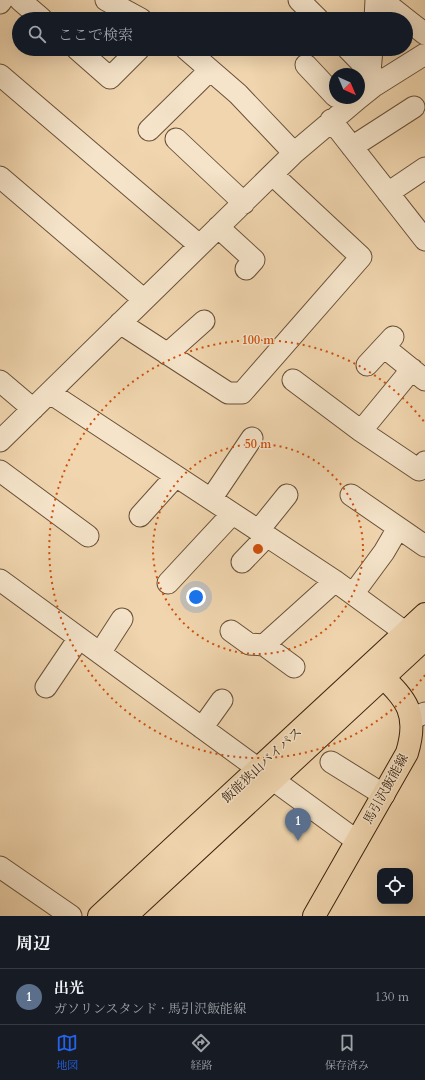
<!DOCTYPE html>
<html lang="ja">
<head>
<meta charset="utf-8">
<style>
  body { margin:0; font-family:Cardo,"Noto Serif JP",serif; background:#242831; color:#f1f3f6 }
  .controls { position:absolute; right:12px; bottom:12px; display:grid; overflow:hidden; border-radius:8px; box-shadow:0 4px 16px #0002 }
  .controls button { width:36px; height:36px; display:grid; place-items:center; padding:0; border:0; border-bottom:1px solid #363941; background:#171b24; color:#f1f3f6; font:20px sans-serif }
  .compass { position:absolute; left:329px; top:68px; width:36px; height:36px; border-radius:50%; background:#171b24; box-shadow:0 4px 16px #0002; rotate:136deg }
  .you { position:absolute; left:196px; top:597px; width:14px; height:14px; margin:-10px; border:3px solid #fff; border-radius:50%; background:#1a73e8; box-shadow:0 0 0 6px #1a73e833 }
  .badge { display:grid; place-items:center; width:26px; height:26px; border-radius:50%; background:#2563eb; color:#fff; font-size:13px; font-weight:700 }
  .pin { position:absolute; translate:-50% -33px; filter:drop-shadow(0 1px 2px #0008) }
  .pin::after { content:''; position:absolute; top:21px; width:14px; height:12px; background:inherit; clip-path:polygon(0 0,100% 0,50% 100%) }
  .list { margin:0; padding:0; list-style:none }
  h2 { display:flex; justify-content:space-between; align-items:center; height:52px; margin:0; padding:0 16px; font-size:17px }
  h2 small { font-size:13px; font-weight:400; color:#9ea1a6 }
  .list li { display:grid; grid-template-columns:26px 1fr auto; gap:12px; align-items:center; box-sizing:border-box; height:56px; padding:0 16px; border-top:1px solid #363941 }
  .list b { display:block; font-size:15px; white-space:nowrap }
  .list p { margin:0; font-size:13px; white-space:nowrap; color:#9ea1a6 }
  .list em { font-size:13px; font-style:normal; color:#9ea1a6 }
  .icon { flex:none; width:22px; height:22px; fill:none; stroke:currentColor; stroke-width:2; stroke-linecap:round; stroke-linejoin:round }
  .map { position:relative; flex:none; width:425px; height:916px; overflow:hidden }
  .search { position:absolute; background:#171b24; box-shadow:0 4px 16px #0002; left:12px; right:12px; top:12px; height:44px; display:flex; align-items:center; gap:10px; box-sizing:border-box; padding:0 14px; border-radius:22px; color:#9ea1a6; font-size:15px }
  .sheet { height:108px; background:#171b24 }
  nav { display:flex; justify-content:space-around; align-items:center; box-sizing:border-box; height:56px; border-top:1px solid #363941; background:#171b24; font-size:11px; color:#9ea1a6 }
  nav a { display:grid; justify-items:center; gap:2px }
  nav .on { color:#2563eb }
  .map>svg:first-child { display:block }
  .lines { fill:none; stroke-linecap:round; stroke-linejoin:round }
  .minor-casing { stroke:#695138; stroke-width:23 }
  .major-casing { stroke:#3c2511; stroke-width:24 }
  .highway-casing { stroke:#3c2511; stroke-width:24 }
  .minor { stroke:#f5e4ca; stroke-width:21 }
  .major { stroke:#f0d5ae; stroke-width:22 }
  .highway { stroke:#f0d5ae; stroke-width:22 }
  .ring { fill:none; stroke:#ce510d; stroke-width:2; stroke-dasharray:2 4 }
  .labels { text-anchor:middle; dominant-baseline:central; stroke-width:3; stroke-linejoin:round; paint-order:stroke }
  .street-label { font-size:13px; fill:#3c2511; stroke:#f5e4ca }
  .centre { fill:#ce510d; stroke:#f5e4ca; stroke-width:2 }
  .ring-label { font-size:12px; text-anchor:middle; font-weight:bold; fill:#ce510d; stroke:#f5e4ca; stroke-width:3; stroke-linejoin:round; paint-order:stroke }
</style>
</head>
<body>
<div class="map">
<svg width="425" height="916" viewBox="0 0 425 916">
  <rect width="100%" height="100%" fill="#f0d5ae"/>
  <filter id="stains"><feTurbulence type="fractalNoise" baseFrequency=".005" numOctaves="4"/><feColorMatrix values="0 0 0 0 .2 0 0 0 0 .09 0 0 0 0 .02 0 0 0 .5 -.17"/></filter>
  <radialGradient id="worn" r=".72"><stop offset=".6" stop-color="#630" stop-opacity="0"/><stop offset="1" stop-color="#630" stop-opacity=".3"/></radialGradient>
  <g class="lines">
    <!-- minor casing -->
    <g class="minor-casing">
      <path id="minor" d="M20,0L42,19
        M106,0L141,19
        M299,0L318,19
        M382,0L406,19
        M0,3L2,0
        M375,19L376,0
        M406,19L425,34
        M77,49L110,78L139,49
        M186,49L238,94L294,153
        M348,49L380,82
        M306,65L335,96
        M370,72L372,49
        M0,75L199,245
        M359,98L374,86L425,54
        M331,120L425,240
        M149,130L210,70
        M176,139L244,203
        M352,147L414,107
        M0,177L143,299
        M388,193L425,168
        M218,227L254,260L246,269
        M120,323L228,393H242L361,257L273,175
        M384,347L425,380
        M167,354L204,321
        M367,365L393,337
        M293,380L361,431L419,470L425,462
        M0,381L33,409
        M50,393L335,581L406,633
        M361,431L412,369
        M0,441L294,153L359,98
        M0,471L88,536
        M351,495L425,546
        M211,499L252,438
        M140,516L175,477
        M258,531L287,495
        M242,562L267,536
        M0,580L257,768
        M168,583L232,514
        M353,594L384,552L398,528
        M231,631L249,644L264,645L294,667
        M264,645L335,581
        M100,653L122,619
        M46,687L79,638
        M413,718L425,713
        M202,728L222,700
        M331,762L384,795
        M272,779L357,841
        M0,867L71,916"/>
    </g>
    <!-- major casing -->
    <g class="major-casing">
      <path id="major" d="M314,916L407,753C421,707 401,696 371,665"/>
    </g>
    <!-- highway casing -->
    <g class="highway-casing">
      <path id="highway" d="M99,916L425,614
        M126,916L425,639"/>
    </g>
    <!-- minor -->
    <use href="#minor" class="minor"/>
    <!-- major -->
    <use href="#major" class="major"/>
    <!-- highway -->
    <use href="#highway" class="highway"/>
  </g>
  <!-- distance rings -->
  <g class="ring">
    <circle cx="258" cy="549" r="105"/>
    <path d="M425 675A209 209 0 1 1 425 423"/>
  </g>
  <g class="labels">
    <!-- street labels -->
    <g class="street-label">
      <text transform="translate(262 765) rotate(-43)">飯能狭山バイパス</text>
      <text transform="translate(386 789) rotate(-61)">馬引沢飯能線</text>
    </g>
  </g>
  <circle cx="258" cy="549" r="6" class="centre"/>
  <g class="ring-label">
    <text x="258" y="344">100 m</text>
    <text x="258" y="448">50 m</text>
  </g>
  <rect width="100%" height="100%" filter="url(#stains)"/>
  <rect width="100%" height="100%" fill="url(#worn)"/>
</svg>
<div class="controls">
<button><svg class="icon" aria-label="locate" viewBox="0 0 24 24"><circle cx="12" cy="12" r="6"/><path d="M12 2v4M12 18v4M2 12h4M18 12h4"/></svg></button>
</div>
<svg class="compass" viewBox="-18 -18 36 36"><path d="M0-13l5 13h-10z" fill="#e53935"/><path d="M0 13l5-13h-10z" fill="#9ea1a6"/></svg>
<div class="you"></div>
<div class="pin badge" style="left:298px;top:841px;background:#5c6f8a">1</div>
<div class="search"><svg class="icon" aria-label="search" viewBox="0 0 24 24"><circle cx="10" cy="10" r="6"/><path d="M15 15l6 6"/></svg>ここで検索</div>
</div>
<section class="sheet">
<h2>周辺<small></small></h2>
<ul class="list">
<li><span class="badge" style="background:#5c6f8a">1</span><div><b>出光</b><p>ガソリンスタンド · 馬引沢飯能線</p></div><em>130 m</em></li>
</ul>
</section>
<nav>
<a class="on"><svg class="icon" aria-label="map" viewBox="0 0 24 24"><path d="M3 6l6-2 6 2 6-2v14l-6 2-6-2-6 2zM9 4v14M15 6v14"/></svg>地図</a>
<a><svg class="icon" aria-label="directions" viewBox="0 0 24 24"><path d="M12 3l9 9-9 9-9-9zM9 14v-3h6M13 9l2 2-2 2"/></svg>経路</a>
<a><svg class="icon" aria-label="saved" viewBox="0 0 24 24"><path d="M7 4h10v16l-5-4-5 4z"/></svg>保存済み</a>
</nav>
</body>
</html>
